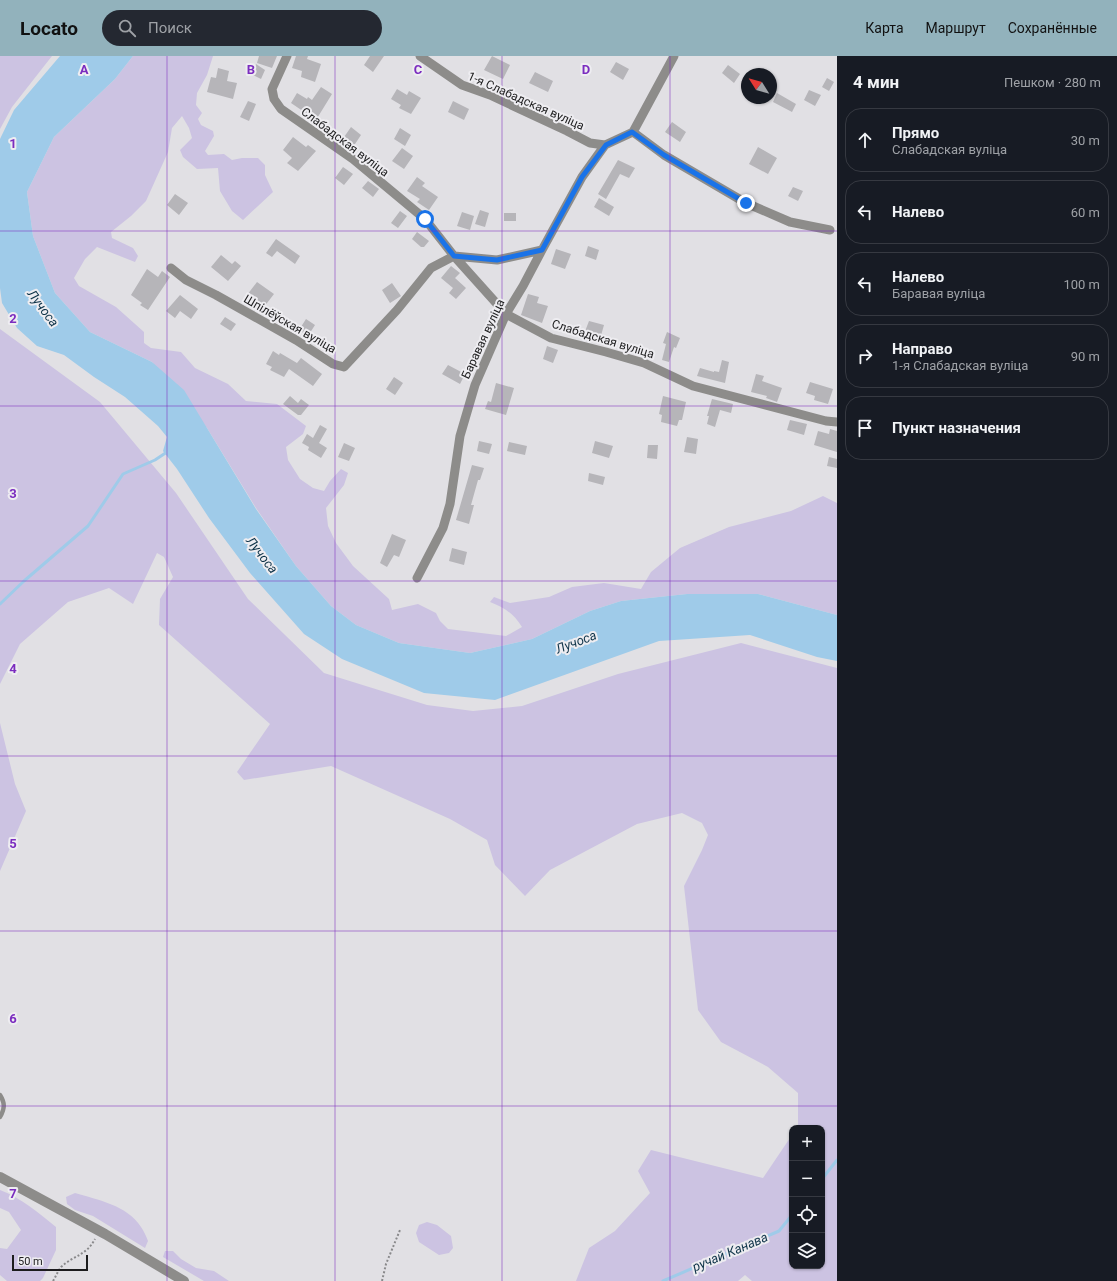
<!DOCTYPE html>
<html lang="ru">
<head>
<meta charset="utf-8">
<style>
  body { margin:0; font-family:Roboto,sans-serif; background:#242831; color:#f1f3f6 }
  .controls { position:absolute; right:12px; bottom:12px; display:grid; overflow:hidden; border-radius:8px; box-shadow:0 1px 3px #0004 }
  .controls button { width:36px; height:36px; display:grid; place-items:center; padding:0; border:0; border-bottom:1px solid #363941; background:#171b24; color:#f1f3f6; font:20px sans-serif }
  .compass { position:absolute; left:741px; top:12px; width:36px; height:36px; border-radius:50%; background:#171b24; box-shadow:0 1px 3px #0004; rotate:307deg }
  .scale { position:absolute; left:12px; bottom:10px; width:76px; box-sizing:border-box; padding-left:4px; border:2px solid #1c1c1d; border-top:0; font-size:11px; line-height:14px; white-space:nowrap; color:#1c1c1d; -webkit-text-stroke:3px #eeedf1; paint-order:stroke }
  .stop { position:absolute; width:12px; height:12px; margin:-9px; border:3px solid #1a73e8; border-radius:50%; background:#fff }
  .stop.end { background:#1a73e8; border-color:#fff; box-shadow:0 1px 4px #0008 }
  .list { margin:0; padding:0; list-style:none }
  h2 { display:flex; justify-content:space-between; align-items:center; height:52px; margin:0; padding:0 16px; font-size:17px }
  h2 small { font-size:13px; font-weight:400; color:#9ea1a6 }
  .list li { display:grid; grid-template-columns:26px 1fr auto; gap:12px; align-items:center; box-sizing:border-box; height:64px; margin:0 8px 8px; padding:0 8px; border:1px solid #363941; border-radius:16px }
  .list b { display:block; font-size:15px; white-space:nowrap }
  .list p { margin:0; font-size:13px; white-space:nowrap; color:#9ea1a6 }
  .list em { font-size:13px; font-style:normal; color:#9ea1a6 }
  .icon { flex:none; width:22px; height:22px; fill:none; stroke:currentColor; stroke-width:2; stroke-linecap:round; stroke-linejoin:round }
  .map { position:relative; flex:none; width:837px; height:1225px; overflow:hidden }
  header { display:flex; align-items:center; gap:24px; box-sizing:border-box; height:56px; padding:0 20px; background:#92b2bc; color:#111 }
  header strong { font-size:19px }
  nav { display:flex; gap:22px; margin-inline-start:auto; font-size:14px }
  .search { width:280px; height:36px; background:#242831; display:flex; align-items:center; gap:10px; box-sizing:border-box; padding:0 14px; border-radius:22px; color:#9ea1a6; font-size:15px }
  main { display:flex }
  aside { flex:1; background:#171b24 }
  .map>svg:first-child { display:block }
  .green { fill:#ccc3e2 }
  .water { fill:#9fcbe9 }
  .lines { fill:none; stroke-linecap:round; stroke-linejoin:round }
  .stream { stroke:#9fcbe9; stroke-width:3 }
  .building { fill:#b6b5b9 }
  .path { stroke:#89898b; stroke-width:2; stroke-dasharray:2 2; stroke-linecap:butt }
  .service { stroke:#8d8c8a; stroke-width:4.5 }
  .minor { stroke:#8d8c8a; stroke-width:9 }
  .tertiary { stroke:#8d8c8a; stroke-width:10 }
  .route { stroke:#1a73e8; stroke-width:5 }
  .grid { fill:none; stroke:#7b2cbf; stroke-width:1; stroke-opacity:0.55 }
  .labels { text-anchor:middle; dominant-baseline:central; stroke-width:4; stroke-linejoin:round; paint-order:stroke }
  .street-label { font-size:12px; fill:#1c1c1d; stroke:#eeedf1 }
  .water-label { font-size:13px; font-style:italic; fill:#0f3449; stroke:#eeedf1 }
  .grid-label { font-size:13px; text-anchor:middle; font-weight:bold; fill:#7b2cbf; stroke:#eeedf1; stroke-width:4; stroke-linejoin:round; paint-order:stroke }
</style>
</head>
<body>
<header>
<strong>Locato</strong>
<div class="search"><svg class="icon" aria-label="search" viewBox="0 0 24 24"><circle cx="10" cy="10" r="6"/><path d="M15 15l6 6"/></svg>Поиск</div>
<nav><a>Карта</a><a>Маршрут</a><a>Сохранённые</a></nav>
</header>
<main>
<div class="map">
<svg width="837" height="1225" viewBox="0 0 837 1225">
  <rect width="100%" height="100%" fill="#e1e0e4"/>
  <!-- green -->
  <path class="green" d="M0,0H52L12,51L0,73Z
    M133,0H213L207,19L197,37L196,49L202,57L198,63L201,69L213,75L214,80L205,95L208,99L224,98L232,104L242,102H258L265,109V119L273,136L243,164L232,155L220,135L218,112L197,113L183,101L180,94L192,82L189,72L182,60L172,72L168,96L146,145L131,160L111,176L112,182L133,192L138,200L135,206L97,191L85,203L74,222L79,230L116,251L144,276V287L151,292L181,296L195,312L228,328L246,345L277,348L306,370L303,378L286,391L288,404L300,423L313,432L324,435L330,425L341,413L348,417L344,429L326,452L328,470L336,487L353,510L389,543L392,554L418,548L436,557L440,565L448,573L506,580L522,571C513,557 505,552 490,546L494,541L510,547L549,541L572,531L604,527L641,533L651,516L680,492L729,471L791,455L823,440L837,447V559L758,538H687L621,545L590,555L532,583L470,597L399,587L356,569L331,550L296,510L256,452L207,372L152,306L90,276L55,237L33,180L27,136L54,81L115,23Z
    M0,273L100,346L176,437L248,543L324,617L427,649L473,655L522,650L618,618L741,587L837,612V1225H752L745,1219L738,1225H576L589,1192L615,1175L650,1137L638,1115L651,1094L763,1122L792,1079V1210H822V1072H796L798,1070V1037L768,1011L721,986L698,954L684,830L702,794L708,779L702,767L682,757L637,768L550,814L525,840L495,809L487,784L450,763L331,710L244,724L237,716L270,668L159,569L160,543L173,521L164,501L157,497L133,548L109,532L68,546L20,588L0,628Z
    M0,667L15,728L26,755L0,815Z
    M0,1134C21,1142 39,1157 56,1171V1194L43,1222L40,1225H7L0,1219V1192L7,1193L21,1174L9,1156L0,1152Z
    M75,1137C98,1144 127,1149 141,1171C144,1175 146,1180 148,1185L145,1192L93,1160L75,1154L67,1148L66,1141Z
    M427,1166L437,1169L451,1180L453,1192L449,1197L439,1199L419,1186L416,1177L419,1169Z
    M165,1195H173L181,1203L196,1212L214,1215L229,1225H204L163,1201Z"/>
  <!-- water -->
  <path class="water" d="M60,0H133L115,23L54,81L27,136L33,180L55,237L90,276L152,306L184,334L256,453L296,510L331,550L356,569L399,587L470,597L532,583L590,555L621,545L687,538H758L837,559V605L817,601L750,579L659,585L495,644L424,637L342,603L304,578L250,517L209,462L177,413L163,395L167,381L158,370L125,341L94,321L64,299L37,290L17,272L2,247L0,232V83L14,54Z"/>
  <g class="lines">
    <!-- stream -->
    <path class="stream" d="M0,548L24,525L88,470L123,418L155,404L167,396
      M822,1123L837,1104
      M663,1225L779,1175L792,1159"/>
  </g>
  <!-- building -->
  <path class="building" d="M259,0H277L272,12L257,7Z
    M296,0H308L307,3L321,8L315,26L301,21L302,15L292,12Z
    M370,0H384L373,16L364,9Z
    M492,0L510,9L503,23L484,14Z
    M616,6L629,13L623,24L610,16Z
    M256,8L265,14L261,23L249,17L252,10L255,11Z
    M728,9L740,18L734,27L722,17Z
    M218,12L229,15L227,25L237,27L233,43L207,36L211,21L216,22Z
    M535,16L553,25L548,36L529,27Z
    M827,22L834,26L829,35L822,31Z
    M321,31L332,38L316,64L291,47L297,37L307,43L308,41L312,44Z
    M397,33L407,39L409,35L421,42L411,58L399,52L401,49L391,43Z
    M809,34L821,39L815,50L804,44Z
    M777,37L796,48L792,56L773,46Z
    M248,45L256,48L249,65L240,61Z
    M453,45L469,53L464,64L448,56Z
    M672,66L686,76L680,86L665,76Z
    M351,71L361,79L353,91L342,84Z
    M400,72L411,79L405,90L394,83Z
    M293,81L306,91L308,89L316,95L298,115L287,107L292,102L283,94Z
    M758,91L777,102L768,118L749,108Z
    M402,92L413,100L404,113L392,105Z
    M618,104L635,112L629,122L620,118L606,143L598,138Z
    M343,111L353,118L344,129L335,122Z
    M417,121L425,127L422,130L438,141L429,154L417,146L420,143L407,135Z
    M368,125L379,133L373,141L362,132Z
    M793,131L803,135L798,145L788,140Z
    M175,138L188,147L179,159L167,149Z
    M599,142L614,151L609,160L594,151Z
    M480,154L489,157L485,171L475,168Z
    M400,155L407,160L398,172L391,167Z
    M462,156L474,160L470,174L457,170Z
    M504,157H516V165H504Z
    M417,176L429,185L424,191H421L412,183Z
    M276,183L300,200L295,208L277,195L272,201L266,197Z
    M588,190L599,194L596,204L585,200Z
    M556,193L571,198L565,213L551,208Z
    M221,199L232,208L235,205L241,210L228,225L211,211Z
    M451,210L460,217L455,222L466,232L456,243L449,237L453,232L441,222Z
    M147,213L158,221L162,215L170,221L148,254L140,249L142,247L131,239Z
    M257,226L274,238L264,251L247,239Z
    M392,227L401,240L390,247L382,234Z
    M528,238L539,241L537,247L548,250L542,267L521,259Z
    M180,239L198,253L191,263L180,255L175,262L166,255Z
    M225,261L236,268L231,275L220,268Z
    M306,263L315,269L308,280L299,274Z
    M589,265L604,269L600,283L584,278Z
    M667,276L680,282L676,292L674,291L669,306L662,304L666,288L663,287Z
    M547,290L558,294L553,307L543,303Z
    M273,295L279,299L280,297L297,307L301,302L322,318L313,330L289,313L284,321L270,314L272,311L266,308Z
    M722,304L729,306L725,327L697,320L700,312L714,316V315L719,316Z
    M448,309L465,318L460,328L442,318Z
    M756,318L764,320L762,325L782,332L777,346L766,342L767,340L751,336Z
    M394,321L403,327L395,339L386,333Z
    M810,326L833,333L828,348L814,344L815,340L806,337Z
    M496,327L514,332L506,359L485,353L488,345L491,346Z
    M290,340L298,347L301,343L309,349L301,359H298L283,348Z
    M663,340L686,346L682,364H679L677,370L661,366L662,359L659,358Z
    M712,343L733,348L731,357L720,354L715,371L707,368L709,360H707Z
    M790,364L807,368L804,379L787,374Z
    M320,369L327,373L319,387L327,392L321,402L308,394L309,391L302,387L307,378L313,382Z
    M830,373L837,375V396L814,389L818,375L829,378Z
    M687,381L698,383L696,398L684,396Z
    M479,385L492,388L489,398L477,395Z
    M595,385L613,390L609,402L592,397Z
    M509,386L527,390L525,399L507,395Z
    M344,387L355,392L349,405L338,401Z
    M648,389H658L657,403L647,402Z
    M829,401L837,403V412L827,410Z
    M472,409L484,412L480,424H478L471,449H474L469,468L456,464Z
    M589,417L605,421L603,429L588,425Z
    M392,478L406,484L399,501L394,499L387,511L380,507Z
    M452,492L467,496L464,509L449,505Z"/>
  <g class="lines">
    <!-- path -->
    <path class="path" d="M53,1225C56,1220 58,1215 61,1211C74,1199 86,1200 95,1183
      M382,1225L386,1208L400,1174"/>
    <!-- service -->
    <path class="service" d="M0,1039C5,1047 5,1052 0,1061"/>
    <!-- minor -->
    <path class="minor" d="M287,0L272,33L274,43L281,53L353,103L425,163L454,200L506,258L551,282L606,296L644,307L693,330L826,365L837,366
      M420,0L462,29L490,39L567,75L590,87L605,89
      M633,76L664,99L746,147L790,166L830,174
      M171,212L186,224L216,239L296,284L333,308L344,311L397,254L431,212L454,200L497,204L542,194
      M417,522L443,472L450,448L460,380L475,329L506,258L523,230L542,194L582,121L605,89L633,76L674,0"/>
    <!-- tertiary -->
    <path class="tertiary" d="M0,1121L105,1178L184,1225"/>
  </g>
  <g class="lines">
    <!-- route -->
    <path class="route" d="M425,163L454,200L497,204L542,194L582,121L606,89L632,76L664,99L746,147"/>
  </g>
  <!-- grid -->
  <path class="grid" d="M167,0V1225M335,0V1225M502,0V1225M670,0V1225M0,175H837M0,350H837M0,525H837M0,700H837M0,875H837M0,1050H837"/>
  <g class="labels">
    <!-- street labels -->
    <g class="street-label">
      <text transform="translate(526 45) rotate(24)">1-я Слабадская вуліца</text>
      <text transform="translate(345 86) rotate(37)">Слабадская вуліца</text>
      <text transform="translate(290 268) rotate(30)">Шпілёўская вуліца</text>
      <text transform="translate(483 283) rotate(-65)">Баравая вуліца</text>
      <text transform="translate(603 283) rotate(17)">Слабадская вуліца</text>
    </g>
    <!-- water labels -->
    <g class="water-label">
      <text transform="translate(43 252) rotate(53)">Лучоса</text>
      <text transform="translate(262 499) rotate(52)">Лучоса</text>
      <text transform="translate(576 586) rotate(-21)">Лучоса</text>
      <text transform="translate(730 1196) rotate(-23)">ручай Канава</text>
    </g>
  </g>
  <g class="grid-label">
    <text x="84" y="18">A</text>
    <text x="251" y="18">B</text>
    <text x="418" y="18">C</text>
    <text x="586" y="18">D</text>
    <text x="13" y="92">1</text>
    <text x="13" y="267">2</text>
    <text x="13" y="442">3</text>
    <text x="13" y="617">4</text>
    <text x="13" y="792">5</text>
    <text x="13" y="967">6</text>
    <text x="13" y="1142">7</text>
  </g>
</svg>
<div class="controls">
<button>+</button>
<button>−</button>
<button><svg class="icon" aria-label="locate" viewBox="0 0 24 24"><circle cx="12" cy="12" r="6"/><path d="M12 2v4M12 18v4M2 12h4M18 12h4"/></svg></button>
<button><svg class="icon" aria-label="layers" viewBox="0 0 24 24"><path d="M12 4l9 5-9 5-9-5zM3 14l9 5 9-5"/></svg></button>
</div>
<svg class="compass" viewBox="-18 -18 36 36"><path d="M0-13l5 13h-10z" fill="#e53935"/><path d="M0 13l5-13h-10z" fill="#9ea1a6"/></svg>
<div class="scale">50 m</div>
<div class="stop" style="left:425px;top:163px"></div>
<div class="stop end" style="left:746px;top:147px"></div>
</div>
<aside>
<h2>4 мин<small>Пешком · 280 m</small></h2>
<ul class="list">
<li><svg class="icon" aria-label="ahead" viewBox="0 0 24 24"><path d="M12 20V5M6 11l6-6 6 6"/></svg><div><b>Прямо</b><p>Слабадская вуліца</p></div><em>30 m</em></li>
<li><svg class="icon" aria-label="left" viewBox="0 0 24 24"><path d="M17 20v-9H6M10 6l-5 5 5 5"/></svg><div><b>Налево</b></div><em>60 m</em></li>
<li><svg class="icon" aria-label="left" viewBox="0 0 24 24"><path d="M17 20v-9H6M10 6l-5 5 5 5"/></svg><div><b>Налево</b><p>Баравая вуліца</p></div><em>100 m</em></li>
<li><svg class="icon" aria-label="right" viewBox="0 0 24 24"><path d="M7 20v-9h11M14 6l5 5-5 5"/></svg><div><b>Направо</b><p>1-я Слабадская вуліца</p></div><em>90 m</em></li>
<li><svg class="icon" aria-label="arrive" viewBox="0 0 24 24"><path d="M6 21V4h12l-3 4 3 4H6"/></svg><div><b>Пункт назначения</b></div></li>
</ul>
</aside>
</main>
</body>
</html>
